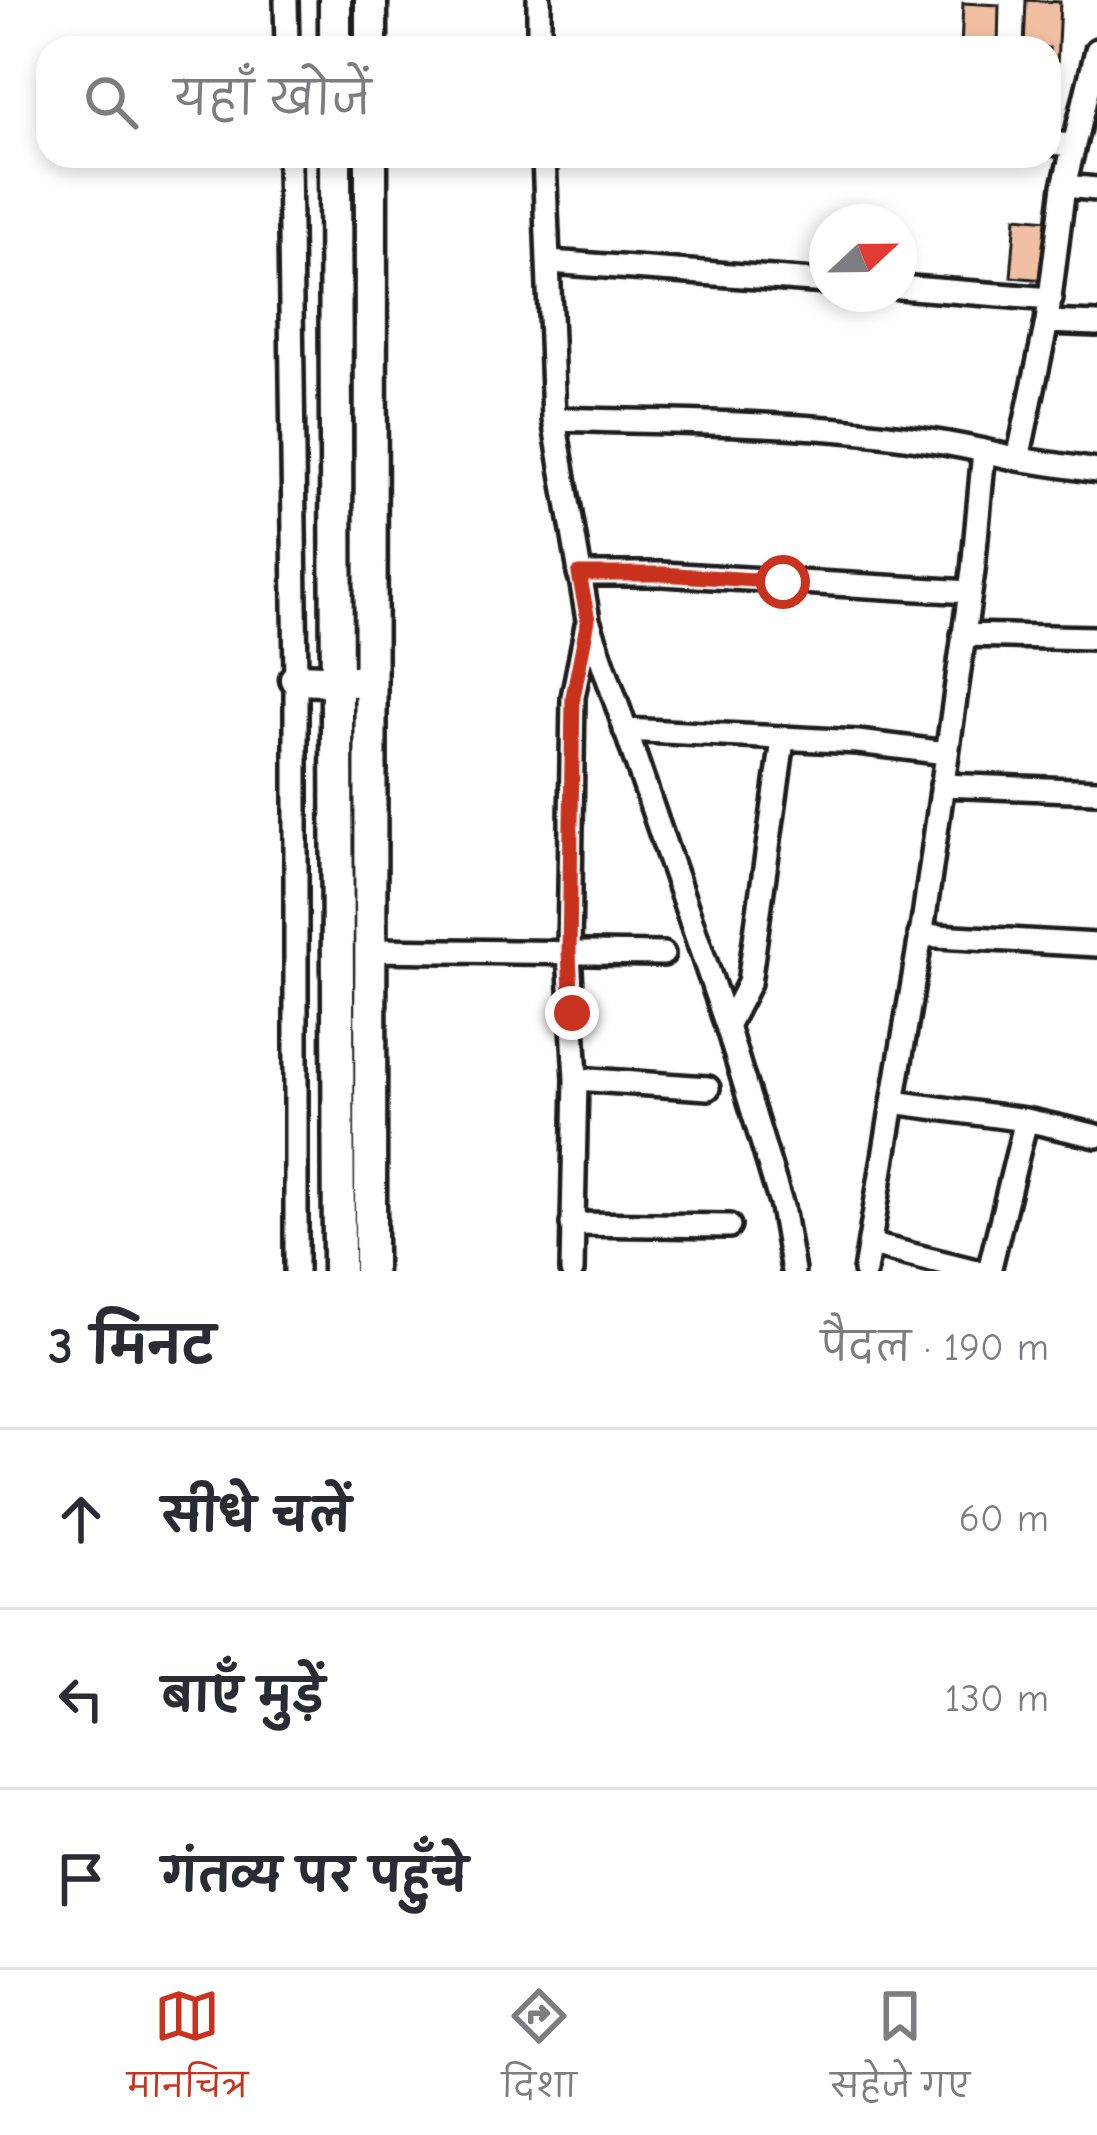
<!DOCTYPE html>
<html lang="hi">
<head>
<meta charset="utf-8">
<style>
  body { margin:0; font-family:"Comic Neue","Playpen Sans Deva",sans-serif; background:#f7f7f7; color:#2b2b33 }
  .compass { position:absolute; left:809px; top:204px; width:108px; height:108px; border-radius:50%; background:#fff; box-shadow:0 6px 18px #0003; rotate:68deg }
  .stop { position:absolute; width:36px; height:36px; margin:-27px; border:9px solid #c8321e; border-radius:50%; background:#fff }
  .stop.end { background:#c8321e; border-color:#fff; box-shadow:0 3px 12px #0008 }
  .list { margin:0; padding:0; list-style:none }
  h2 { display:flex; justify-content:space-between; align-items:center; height:156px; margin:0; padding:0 48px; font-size:51px }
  h2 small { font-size:39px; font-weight:400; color:#7c7c81 }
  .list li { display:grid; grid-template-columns:78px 1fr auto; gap:36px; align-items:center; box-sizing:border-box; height:180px; padding:0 48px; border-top:3px solid #e1e1e2 }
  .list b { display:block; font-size:45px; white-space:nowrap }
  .list em { font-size:39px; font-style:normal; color:#7c7c81 }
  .icon { flex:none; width:66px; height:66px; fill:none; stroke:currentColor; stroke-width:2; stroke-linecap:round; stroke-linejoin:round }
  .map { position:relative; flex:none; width:1097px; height:1271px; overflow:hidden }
  .search { position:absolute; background:#fff; box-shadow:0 6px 18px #0003; left:36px; right:36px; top:36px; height:132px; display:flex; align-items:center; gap:30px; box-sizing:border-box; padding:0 42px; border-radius:36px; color:#7c7c81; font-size:45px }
  .sheet { height:696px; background:#fff }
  nav { display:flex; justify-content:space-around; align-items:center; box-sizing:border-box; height:168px; border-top:3px solid #e1e1e2; background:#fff; font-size:33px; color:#7c7c81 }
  nav a { display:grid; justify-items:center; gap:6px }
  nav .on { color:#c8321e }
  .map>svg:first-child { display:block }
  .building { fill:#f1bfa1; stroke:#1c1c1c; stroke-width:3 }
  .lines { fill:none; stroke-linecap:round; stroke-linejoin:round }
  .street-casing { stroke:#1c1c1c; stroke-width:30 }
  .secondary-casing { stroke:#1c1c1c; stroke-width:39 }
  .street { stroke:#fff; stroke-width:21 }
  .secondary { stroke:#fff; stroke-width:30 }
  .route { stroke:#c8321e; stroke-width:15 }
</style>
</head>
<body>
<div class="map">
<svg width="1097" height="1271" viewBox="0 0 1097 1271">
  <rect width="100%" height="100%" fill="#fff"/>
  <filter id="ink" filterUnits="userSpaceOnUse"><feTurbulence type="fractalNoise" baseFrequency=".00833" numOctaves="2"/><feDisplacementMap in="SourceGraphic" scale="24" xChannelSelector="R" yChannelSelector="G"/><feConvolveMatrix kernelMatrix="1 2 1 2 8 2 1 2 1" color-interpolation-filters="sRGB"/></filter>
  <g filter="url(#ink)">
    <!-- building -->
    <path class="building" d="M1026,0L1060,2L1057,67H1049V48H1024Z
      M963,3L999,5L998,48H961Z
      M1016,217L1050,220L1045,280L1011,277Z"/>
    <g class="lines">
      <!-- street casing -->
      <g class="street-casing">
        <path id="street" d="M286,0L287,48
          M539,0V48
          M1049,143L1073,145
          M289,156L296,679V1271
          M544,156L554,419L588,620L727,1026L749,983L783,740
          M1064,186L1097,189
          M550,262L827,282
          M899,287L1051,299
          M1047,322L1097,324
          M554,419C697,424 843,420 984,451
          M1018,459L1097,471
          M579,574H662L970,592
          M963,635L1097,638
          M625,730L858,742L946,753
          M942,785L1097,791
          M920,935L1097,945
          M370,950L663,954
          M727,1026L782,1207L793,1271
          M576,1079L708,1088
          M893,1102L1026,1120L1097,1136
          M572,1224L729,1226
          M872,1245L976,1271
          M572,1271L576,1079L569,952L573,697L587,625
          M865,1271L924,917L973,571L984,451L1018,459L1047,322L1064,186L1097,50
          M989,1271L1026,1120"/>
      </g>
      <!-- secondary casing -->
      <g class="secondary-casing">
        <path id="secondary" d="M335,0V48
          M371,48V0
          M335,156L339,1271
          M296,679L352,681
          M370,1271L371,156"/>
      </g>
      <!-- street -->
      <use href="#street" class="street"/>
      <!-- secondary -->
      <use href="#secondary" class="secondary"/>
    </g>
  </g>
  <g class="lines" filter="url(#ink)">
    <!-- route -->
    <path class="route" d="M572,1013L569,952L573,697L588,620L579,574H662L783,582"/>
  </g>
</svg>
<svg class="compass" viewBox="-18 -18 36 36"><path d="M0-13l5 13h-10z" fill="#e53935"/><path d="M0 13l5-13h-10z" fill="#7c7c81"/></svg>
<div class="stop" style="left:783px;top:582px"></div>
<div class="stop end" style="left:572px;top:1013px"></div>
<div class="search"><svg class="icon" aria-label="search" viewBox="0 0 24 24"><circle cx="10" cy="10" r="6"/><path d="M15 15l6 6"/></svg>यहाँ खोजें</div>
</div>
<section class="sheet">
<h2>3 मिनट<small>पैदल · 190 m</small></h2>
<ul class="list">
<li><svg class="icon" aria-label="ahead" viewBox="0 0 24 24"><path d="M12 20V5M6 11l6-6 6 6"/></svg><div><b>सीधे चलें</b></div><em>60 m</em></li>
<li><svg class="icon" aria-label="left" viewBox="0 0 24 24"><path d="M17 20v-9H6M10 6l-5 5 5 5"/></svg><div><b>बाएँ मुड़ें</b></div><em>130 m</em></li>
<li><svg class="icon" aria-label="arrive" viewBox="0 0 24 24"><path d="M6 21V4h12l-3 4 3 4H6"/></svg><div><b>गंतव्य पर पहुँचे</b></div></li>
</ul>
</section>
<nav>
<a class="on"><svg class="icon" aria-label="map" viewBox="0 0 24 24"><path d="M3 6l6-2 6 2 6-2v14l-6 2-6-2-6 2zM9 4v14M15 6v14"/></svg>मानचित्र</a>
<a><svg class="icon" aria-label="directions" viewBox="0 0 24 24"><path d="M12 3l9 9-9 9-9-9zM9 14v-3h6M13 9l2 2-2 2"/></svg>दिशा</a>
<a><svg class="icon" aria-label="saved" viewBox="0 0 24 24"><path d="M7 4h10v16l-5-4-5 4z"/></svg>सहेजे गए</a>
</nav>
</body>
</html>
